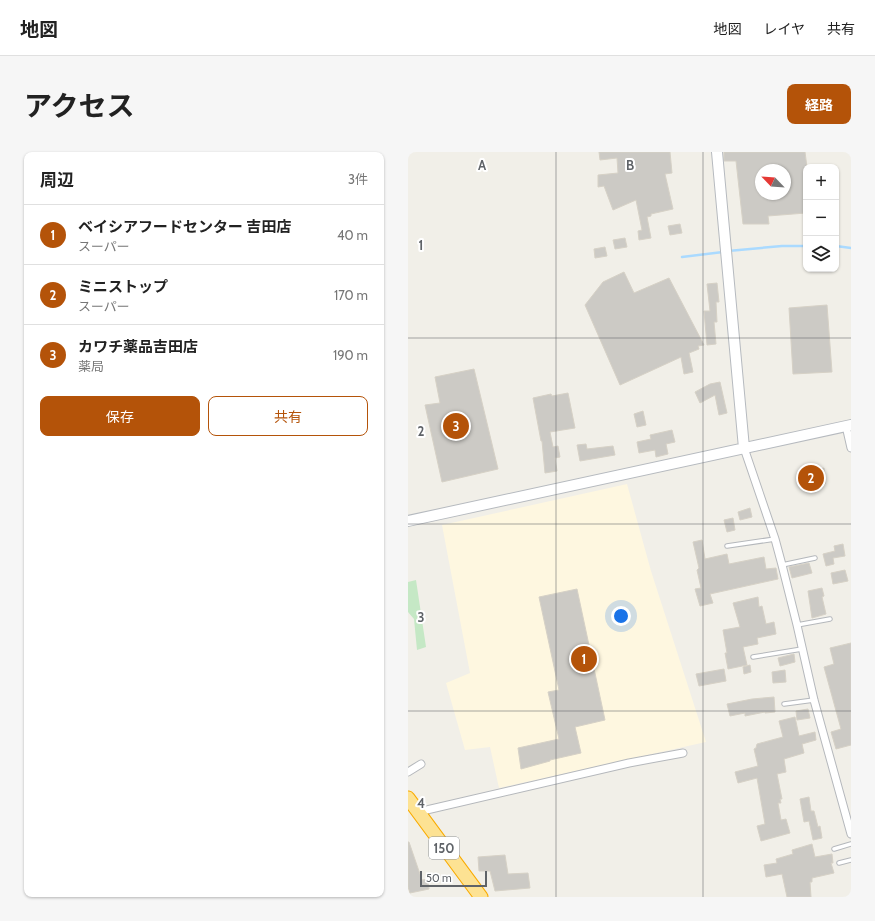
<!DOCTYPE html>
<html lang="ja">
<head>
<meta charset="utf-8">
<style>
  body { margin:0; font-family:Cabin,"Noto Sans JP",sans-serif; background:#f6f6f6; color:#222 }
  .controls { position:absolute; right:12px; top:12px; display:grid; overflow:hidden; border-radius:8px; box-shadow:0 1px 3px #0004 }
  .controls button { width:36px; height:36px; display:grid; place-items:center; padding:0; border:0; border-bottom:1px solid #e0e0e0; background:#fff; color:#222; font:20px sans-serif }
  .compass { position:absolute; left:347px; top:12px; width:36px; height:36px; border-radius:50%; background:#fff; box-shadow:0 1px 3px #0004; rotate:295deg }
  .scale { position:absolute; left:12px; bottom:10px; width:67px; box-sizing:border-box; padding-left:4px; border:2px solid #5f6368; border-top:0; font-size:11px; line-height:14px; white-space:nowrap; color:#5f6368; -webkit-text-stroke:3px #fff; paint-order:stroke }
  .you { position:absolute; left:213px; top:464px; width:14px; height:14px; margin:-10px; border:3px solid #fff; border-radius:50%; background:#1a73e8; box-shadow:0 0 0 6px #1a73e833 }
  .badge { display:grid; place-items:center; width:26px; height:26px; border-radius:50%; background:#b45309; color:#fff; font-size:13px; font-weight:700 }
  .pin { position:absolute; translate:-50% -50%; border:2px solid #fff; box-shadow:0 1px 4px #0006 }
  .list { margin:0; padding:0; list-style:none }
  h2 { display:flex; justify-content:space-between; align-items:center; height:52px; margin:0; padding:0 16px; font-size:17px }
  h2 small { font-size:13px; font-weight:400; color:#767676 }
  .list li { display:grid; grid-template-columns:26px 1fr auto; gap:12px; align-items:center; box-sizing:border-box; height:60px; padding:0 16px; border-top:1px solid #e0e0e0 }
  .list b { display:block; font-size:15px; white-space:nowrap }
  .list p { margin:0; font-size:13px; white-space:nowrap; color:#767676 }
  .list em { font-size:13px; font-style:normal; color:#767676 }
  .actions { display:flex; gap:8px; padding:12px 16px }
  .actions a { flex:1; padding:9px 0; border:1px solid #b45309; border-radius:8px; text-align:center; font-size:14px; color:#b45309 }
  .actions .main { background:#b45309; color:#fff }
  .icon { flex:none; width:22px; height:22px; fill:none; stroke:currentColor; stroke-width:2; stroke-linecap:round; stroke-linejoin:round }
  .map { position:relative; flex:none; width:443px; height:745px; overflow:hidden; border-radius:8px }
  header { display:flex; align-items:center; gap:24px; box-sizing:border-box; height:56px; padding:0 20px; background:#fff; border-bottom:1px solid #e0e0e0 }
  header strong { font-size:19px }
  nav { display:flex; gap:22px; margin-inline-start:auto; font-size:14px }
  .intro { display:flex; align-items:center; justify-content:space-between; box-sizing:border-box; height:96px; padding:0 24px }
  h1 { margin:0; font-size:28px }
  .button { padding:10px 18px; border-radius:8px; background:#b45309; color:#fff; font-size:14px; font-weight:700 }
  main { display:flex; gap:24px; padding:0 24px }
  aside { flex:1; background:#fff; border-radius:8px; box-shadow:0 1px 3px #0004 }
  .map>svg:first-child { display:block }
  .commercial { fill:#fef7e0 }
  .green { fill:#c5e8c5 }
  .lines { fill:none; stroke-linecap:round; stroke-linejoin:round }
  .stream { stroke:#aadaff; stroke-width:2.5 }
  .building { fill:#cccac5; stroke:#d6d1c6; fill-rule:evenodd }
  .lane-casing { stroke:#b5b8bc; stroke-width:5.5 }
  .street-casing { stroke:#b5b8bc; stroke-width:9 }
  .secondary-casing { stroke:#b6babf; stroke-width:12 }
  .highway-casing { stroke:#f9ab00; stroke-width:15 }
  .lane { stroke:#fff; stroke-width:3.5 }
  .street { stroke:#fff; stroke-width:7 }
  .secondary { stroke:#fff; stroke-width:10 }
  .highway { stroke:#fde293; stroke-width:13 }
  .grid { fill:none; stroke:#5f6368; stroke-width:1; stroke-opacity:0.55 }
  .labels { text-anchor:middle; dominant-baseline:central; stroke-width:4; stroke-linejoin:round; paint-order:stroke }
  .shield { fill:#fff; stroke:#8f9295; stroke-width:1 }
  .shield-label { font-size:13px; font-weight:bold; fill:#5f6368 }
  .grid-label { font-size:13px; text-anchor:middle; font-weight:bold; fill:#5f6368; stroke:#fff; stroke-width:4; stroke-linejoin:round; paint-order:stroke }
</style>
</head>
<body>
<header>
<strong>地図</strong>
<nav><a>地図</a><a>レイヤ</a><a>共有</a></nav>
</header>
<div class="intro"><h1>アクセス</h1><a class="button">経路</a></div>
<main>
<aside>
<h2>周辺<small>3件</small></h2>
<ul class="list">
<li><span class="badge">1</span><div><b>ベイシアフードセンター 吉田店</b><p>スーパー</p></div><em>40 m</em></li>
<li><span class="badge">2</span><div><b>ミニストップ</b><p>スーパー</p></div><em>170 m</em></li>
<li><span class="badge">3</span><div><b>カワチ薬品吉田店</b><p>薬局</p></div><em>190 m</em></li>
</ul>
<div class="actions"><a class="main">保存</a><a>共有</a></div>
</aside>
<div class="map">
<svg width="443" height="745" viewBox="0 0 443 745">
  <rect width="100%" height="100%" fill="#f1efe8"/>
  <!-- commercial -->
  <path class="commercial" d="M219,332L243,419L298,590L91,636L82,595L57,598L38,531L62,521L34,373Z"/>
  <!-- green -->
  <path class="green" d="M8,428L18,495L9,498L6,467L0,460V430Z"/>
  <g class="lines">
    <!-- stream -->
    <path class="stream" d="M428,94L443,96
      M320,99L374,94H398
      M274,105L315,100"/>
  </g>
  <!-- building -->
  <path class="building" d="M191,0H262L264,21L257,22L265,57L243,62V64L239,65L243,86L231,88L230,79L234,78L228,48L205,58L196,34L190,35V23L210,21L209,6L192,8Z
    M316,0H397L399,15H398V61L360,64L361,72H335L328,9H316ZM353,18H377V42H353Z
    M272,72L274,81L262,83L260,74Z
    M217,86L219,95L207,97L205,88Z
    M197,95L199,104L187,106L186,97Z
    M216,120L226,141L261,126L296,193L290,194L291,197L281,201L285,220L276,222L273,205L212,233L177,153L195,130Z
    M309,131L311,150H308L309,170H306L308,192L299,193L296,159H302L299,132Z
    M419,153L424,220L385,222L381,156Z
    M66,217L90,317L34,330L17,253L32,251L27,225Z
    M312,230L319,261L311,263L307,243L292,251L287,240L302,232Z
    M160,241L167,276L142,280L145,295L150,294L152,305L147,306L149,319L137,321L134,289H133L125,246L143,242L144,244Z
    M235,259L238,273L229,275L226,262Z
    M264,278L267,290L258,292L260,302L248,305L247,298L231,301L229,290L243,287L242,283Z
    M178,292L179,297L205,294L207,303L172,309L169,293Z
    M416,316L417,332L395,335L391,321Z
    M342,356L344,365L332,368L330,360Z
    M325,366L327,378L319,380L316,368Z
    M294,388L297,407L319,402L321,412L356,405L358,417L368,416L370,427L302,442L305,451L292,454L287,437L293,436L289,418L291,416L285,390Z
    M435,392L437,404L425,406L426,412L418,414L415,402L427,399L426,394Z
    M401,411L404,421L384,426L381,415Z
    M437,418L440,429L425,432L423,421Z
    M414,436L416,444L414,445L418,462L404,466L400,439Z
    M169,437L197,568L167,575L173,601L142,608V609L113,617L110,596L151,587L140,540L151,538L131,445Z
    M350,445L351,455L354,454L358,472L366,470L368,482L349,486L350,492L335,495L339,513L320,517L317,501H319L315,478L332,475L325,451Z
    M443,491V593L428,597L423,580L433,577L416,515L426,512L422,496Z
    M386,502L387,510L372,514L370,506Z
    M342,513L343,520L336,522L335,515Z
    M316,517L318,529L291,534L288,522Z
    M377,518L378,530L365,531L364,520Z
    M366,545L367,560L357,561V560L337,564V561L322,564L319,552L344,547Z
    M400,557L402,566L389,568L388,559Z
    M387,565L391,584L407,580L408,588L394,592L396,601L376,607L378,620L369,622L374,647H372L373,651H370L373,668L378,667L382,681L353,689L349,674L357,672L349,626L330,631L327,620L350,614L346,597L348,596L349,592L375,585L371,569Z
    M401,645L403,659H406L410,675L412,674L414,686L405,688L401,669L396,670L392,647Z
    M0,690H1L14,728L20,727L21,737L2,741L0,735Z
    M404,692L407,705L424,702L425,711H423L426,721L404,726V730H402L403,745H379L374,722L358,725L356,713L369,711L368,707L385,702L384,698Z
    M97,703L100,722L120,721L122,736L87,739L82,719H71L70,705Z"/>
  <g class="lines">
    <!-- lane casing -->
    <g class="lane-casing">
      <path id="lane" d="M319,394L367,387
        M374,413L407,406
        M389,473L422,467
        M345,505L394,497
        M376,552L406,548
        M426,697L443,692
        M431,711L443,708"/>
    </g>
    <!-- street casing -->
    <g class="street-casing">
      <path id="street" d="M438,274L443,296
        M336,296L367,387L374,413L389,473L406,548L443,682
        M0,620L13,612
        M10,660L221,611L275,601"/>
    </g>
    <!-- secondary casing -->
    <g class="secondary-casing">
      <path id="secondary" d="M309,0L336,296
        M0,369L443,273"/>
    </g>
    <!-- highway casing -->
    <g class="highway-casing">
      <path id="highway" d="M0,646L73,745"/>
    </g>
    <!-- lane -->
    <use href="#lane" class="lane"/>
    <!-- street -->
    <use href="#street" class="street"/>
    <!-- secondary -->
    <use href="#secondary" class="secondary"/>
    <!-- highway -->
    <use href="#highway" class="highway"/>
  </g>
  <!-- grid -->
  <path class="grid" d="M148,0V745M295,0V745M0,186H443M0,372H443M0,559H443"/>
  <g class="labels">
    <!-- shield labels -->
    <rect class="shield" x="21" y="685" width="30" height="22" rx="3"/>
    <g class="shield-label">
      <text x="36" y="696">150</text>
    </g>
  </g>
  <g class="grid-label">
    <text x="74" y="18">A</text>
    <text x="222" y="18">B</text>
    <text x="13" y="98">1</text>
    <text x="13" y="284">2</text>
    <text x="13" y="470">3</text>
    <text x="13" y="656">4</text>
  </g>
</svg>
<div class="controls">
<button>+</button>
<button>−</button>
<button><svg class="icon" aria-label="layers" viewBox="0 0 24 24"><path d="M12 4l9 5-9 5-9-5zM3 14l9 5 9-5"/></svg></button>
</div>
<svg class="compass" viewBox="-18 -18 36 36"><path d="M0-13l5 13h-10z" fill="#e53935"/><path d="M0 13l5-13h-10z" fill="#767676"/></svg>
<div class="scale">50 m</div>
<div class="you"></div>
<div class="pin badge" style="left:176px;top:507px">1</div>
<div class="pin badge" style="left:403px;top:326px">2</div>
<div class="pin badge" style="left:48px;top:274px">3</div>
</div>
</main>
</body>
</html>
